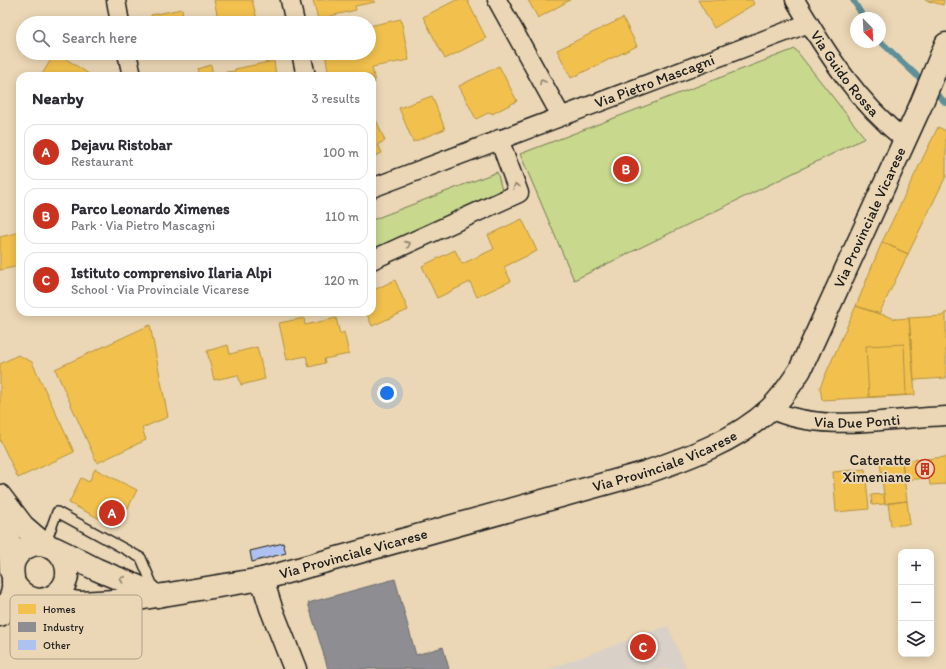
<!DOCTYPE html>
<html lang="en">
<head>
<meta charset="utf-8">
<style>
  body { margin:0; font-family:Itim,sans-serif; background:#f2f2f3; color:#2b2b33 }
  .controls { position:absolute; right:12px; bottom:12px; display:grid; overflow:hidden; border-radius:8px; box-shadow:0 2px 10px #0003 }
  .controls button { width:36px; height:36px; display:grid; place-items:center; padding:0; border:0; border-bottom:1px solid #e1e1e2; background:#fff; color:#2b2b33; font:20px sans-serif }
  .compass { position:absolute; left:850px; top:12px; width:36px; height:36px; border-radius:50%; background:#fff; box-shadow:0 2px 10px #0003; rotate:156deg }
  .you { position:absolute; left:387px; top:393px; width:14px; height:14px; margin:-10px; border:3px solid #fff; border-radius:50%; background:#1a73e8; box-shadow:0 0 0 6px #1a73e833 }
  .badge { display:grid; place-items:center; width:26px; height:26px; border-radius:50%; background:#c8321e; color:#fff; font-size:13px; font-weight:700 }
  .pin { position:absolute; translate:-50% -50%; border:2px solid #fff; box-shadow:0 1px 4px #0006 }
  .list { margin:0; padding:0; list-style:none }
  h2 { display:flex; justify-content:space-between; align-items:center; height:52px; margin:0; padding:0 16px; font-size:17px }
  h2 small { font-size:13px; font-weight:400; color:#7c7c81 }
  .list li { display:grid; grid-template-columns:26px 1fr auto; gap:12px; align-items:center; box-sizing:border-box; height:56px; margin:0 8px 8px; padding:0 8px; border:1px solid #e1e1e2; border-radius:12px }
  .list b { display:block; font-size:15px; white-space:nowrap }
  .list p { margin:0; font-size:13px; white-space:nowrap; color:#7c7c81 }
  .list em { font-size:13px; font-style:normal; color:#7c7c81 }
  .icon { flex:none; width:22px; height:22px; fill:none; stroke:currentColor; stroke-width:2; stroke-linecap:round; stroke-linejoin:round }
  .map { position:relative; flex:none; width:946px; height:669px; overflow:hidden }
  .search { position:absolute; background:#fff; box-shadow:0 2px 10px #0003; left:16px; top:16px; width:360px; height:44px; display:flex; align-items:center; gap:10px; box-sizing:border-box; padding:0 14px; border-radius:22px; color:#7c7c81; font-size:15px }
  .panel { position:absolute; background:#fff; box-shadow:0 2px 10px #0003; left:16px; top:72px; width:360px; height:244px; border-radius:12px }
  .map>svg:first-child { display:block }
  .built { fill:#d9d1c7 }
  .green { fill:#c8d88c; stroke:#727a54 }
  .homes { fill:#f2c14e; stroke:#b2903f }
  .industry { fill:#8d8d92; stroke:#6b6b6f }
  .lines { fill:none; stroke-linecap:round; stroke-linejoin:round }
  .stream { stroke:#5f8f98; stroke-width:6 }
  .building { fill:#aec2f1; stroke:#1c1c1c }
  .lane-casing { stroke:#1c1c1c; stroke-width:12 }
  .street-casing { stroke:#1c1c1c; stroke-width:21 }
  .secondary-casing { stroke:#1c1c1c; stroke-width:25 }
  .lane { stroke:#ebd7b5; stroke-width:9 }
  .street { stroke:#ebd7b5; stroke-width:18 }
  .secondary { stroke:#ebd7b5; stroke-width:22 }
  .oneway { stroke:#8e8370 }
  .labels { text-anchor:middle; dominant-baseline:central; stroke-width:4; stroke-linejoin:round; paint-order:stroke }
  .street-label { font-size:15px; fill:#1c1c1c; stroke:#ebd7b5 }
  .poi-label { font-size:15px; fill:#1c1c1c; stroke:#ebd7b5; text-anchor:end }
  .key { fill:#ebd7b5; stroke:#ad9f87; stroke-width:1 }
  .key-label { font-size:11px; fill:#1c1c1c }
</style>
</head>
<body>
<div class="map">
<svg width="946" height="669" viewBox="0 0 946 669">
  <rect width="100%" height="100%" fill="#ebd7b5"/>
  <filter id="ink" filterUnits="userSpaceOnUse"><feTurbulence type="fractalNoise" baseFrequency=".025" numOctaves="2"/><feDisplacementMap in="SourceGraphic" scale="8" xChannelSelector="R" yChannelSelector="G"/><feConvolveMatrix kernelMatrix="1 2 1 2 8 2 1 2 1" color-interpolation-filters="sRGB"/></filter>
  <g filter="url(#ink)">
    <!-- built -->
    <path class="built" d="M668,626L687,669H548Z"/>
    <!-- green -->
    <path class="green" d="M795,49L865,138L574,280L520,154Z
      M497,172L502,190L372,251V220Z"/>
    <!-- homes -->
    <path class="homes" d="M214,0H252L258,23H219Z
      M313,0H374L375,2L355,6L356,10L318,19Z
      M456,0H467L486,38L445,59L423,17Z
      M528,0H570L538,18Z
      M698,0H752L754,4L714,28Z
      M925,0H944L943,5Z
      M182,9L184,23H152L151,15Z
      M623,18L637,46L571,78L557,50Z
      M401,19L409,60L372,67L375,83L372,84V76H329L325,54L369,53V26Z
      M55,53H57L92,76H41Z
      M274,61L276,76H227L226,72L235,71V69Z
      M211,65L213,75L200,76L198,69Z
      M499,66L517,101L492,114L490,112L476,119L459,86Z
      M432,96L445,129L413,142L399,108Z
      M372,110L385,141L378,144L382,153L372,157Z
      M938,127L946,131V176L908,254L882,242Z
      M522,219L537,251L504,267L511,281L477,297L470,282L437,298L422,266L455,250L462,264L494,249L488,235Z
      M20,232V266L0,270V237Z
      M882,242L908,254L879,314L856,306Z
      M395,280L408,310L372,326L366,312H372V291Z
      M856,306L896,319L909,318L915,395L822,400L820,387Z
      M946,312V378L914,380L909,318L942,316Z
      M304,318L305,325L336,318L340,334L344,332L349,354L324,359L325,363L309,367L306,356L287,360L279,323Z
      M150,325L168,417L142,428L146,440L97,463L55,369Z
      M904,344L906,395L869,397L866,346Z
      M228,345L230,354L257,347L265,379L241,385L238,375L214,380L207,351Z
      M18,355L32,362L74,452L18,478L0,440V364Z
      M946,457V484L930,485L929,478L904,480L902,461Z
      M902,461L907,501L885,504L880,462Z
      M95,469L137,490L118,528L69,503L81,478L89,482Z
      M865,469L869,509L836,512L833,472Z
      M884,494L885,504L872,505L871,495Z
      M907,501L910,524L891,526L888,503Z"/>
    <!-- industry -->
    <path class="industry" d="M395,579L416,655L443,647L449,669H328L308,603Z"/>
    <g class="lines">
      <!-- stream -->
      <path class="stream" d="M853,0L864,18
        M880,41L946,103"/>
    </g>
    <!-- building -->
    <path class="building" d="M283,543L286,553L252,562L250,551Z"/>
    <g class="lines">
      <!-- lane casing -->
      <g class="lane-casing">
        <path id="lane" d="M45,545L57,512L141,558L155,591"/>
      </g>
      <!-- street casing -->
      <g class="street-casing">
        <g id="street">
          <path d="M116,0L120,23"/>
          <path d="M290,0L295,23"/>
          <path d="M497,0L561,116"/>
          <path id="s1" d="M795,0C826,52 857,102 905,140"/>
          <path d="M127,53L132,76"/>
          <path d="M301,53L306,76"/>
          <path id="s2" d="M372,188L809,23"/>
          <path d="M372,260L519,193L499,139"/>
          <path id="s3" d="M770,409C822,434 889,418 946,416"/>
        </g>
      </g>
      <!-- secondary casing -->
      <g class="secondary-casing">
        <g id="secondary">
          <path d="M0,496L23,526L45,545"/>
          <path d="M0,513L9,542L11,571"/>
          <path d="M262,579L271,608L295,669"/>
          <path d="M13,582C38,624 90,582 56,549"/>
          <path id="s4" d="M49,598L80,603L132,600L262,579L647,472C690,457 737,440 770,409C782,398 791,384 800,370L920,107L946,44"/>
          <path d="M0,615C6,607 12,598 13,588C15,578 9,569 15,559C20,550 30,544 40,544C54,545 84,564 98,570C118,579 138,585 157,596"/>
        </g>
      </g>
      <!-- lane -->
      <use href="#lane" class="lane"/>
      <!-- street -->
      <use href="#street" class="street"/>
      <!-- secondary -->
      <use href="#secondary" class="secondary"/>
    </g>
    <!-- one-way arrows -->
    <defs><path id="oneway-chevron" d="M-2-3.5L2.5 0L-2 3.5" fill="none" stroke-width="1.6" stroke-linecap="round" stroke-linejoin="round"/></defs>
    <g class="oneway">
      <use href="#oneway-chevron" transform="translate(542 82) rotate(-119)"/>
      <use href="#oneway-chevron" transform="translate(516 186) rotate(-111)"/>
      <use href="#oneway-chevron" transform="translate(408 244) rotate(-24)"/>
      <use href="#oneway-chevron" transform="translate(122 579) rotate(-160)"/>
    </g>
  </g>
  <!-- icons -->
  <defs>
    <g id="building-ring" transform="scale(1)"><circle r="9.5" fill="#ebd7b5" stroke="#c8321e" stroke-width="1.5"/><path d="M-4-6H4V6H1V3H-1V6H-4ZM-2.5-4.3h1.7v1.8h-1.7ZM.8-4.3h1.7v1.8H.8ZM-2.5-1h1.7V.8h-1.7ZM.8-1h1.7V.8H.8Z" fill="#c8321e"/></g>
  </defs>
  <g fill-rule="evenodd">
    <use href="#building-ring" x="925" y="469"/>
  </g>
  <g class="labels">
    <!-- street labels -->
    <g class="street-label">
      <text stroke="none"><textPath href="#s1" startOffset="89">Via Guido Rossa</textPath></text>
      <text stroke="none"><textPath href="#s2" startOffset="302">Via Pietro Mascagni</textPath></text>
      <text stroke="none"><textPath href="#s4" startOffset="971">Via Provinciale Vicarese</textPath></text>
      <text stroke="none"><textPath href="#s3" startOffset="89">Via Due Ponti</textPath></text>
      <text stroke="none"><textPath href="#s4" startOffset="635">Via Provinciale Vicarese</textPath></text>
      <text stroke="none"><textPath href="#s4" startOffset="310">Via Provinciale Vicarese</textPath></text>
    </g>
    <!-- poi labels -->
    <g class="poi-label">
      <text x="911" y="460">Cateratte<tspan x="911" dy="17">Ximeniane</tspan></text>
    </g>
  </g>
  <!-- legend -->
  <rect x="10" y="595" width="132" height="64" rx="6" class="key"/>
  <rect x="18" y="604" width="18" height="10" fill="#f2c14e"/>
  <rect x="18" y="622" width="18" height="10" fill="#8d8d92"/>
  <rect x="18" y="640" width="18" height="10" fill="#aec2f1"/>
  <g class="key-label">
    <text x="43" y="613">Homes</text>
    <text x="43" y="631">Industry</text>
    <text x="43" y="649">Other</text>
  </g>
</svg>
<div class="controls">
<button>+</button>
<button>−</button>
<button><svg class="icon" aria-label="layers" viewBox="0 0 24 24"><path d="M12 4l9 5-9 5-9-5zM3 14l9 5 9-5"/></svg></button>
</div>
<svg class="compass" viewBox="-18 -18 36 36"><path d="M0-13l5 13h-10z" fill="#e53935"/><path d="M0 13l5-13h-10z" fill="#7c7c81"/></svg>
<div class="you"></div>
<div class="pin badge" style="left:112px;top:513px">A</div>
<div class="pin badge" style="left:626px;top:169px">B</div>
<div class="pin badge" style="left:643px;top:647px">C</div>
<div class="search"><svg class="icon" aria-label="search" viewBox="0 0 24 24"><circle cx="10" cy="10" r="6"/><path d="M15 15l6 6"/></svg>Search here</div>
<section class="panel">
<h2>Nearby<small>3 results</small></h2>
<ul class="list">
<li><span class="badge">A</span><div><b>Dejavu Ristobar</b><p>Restaurant</p></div><em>100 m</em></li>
<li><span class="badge">B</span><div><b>Parco Leonardo Ximenes</b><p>Park · Via Pietro Mascagni</p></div><em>110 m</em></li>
<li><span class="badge">C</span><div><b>Istituto comprensivo Ilaria Alpi</b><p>School · Via Provinciale Vicarese</p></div><em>120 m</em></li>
</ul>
</section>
</div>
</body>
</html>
